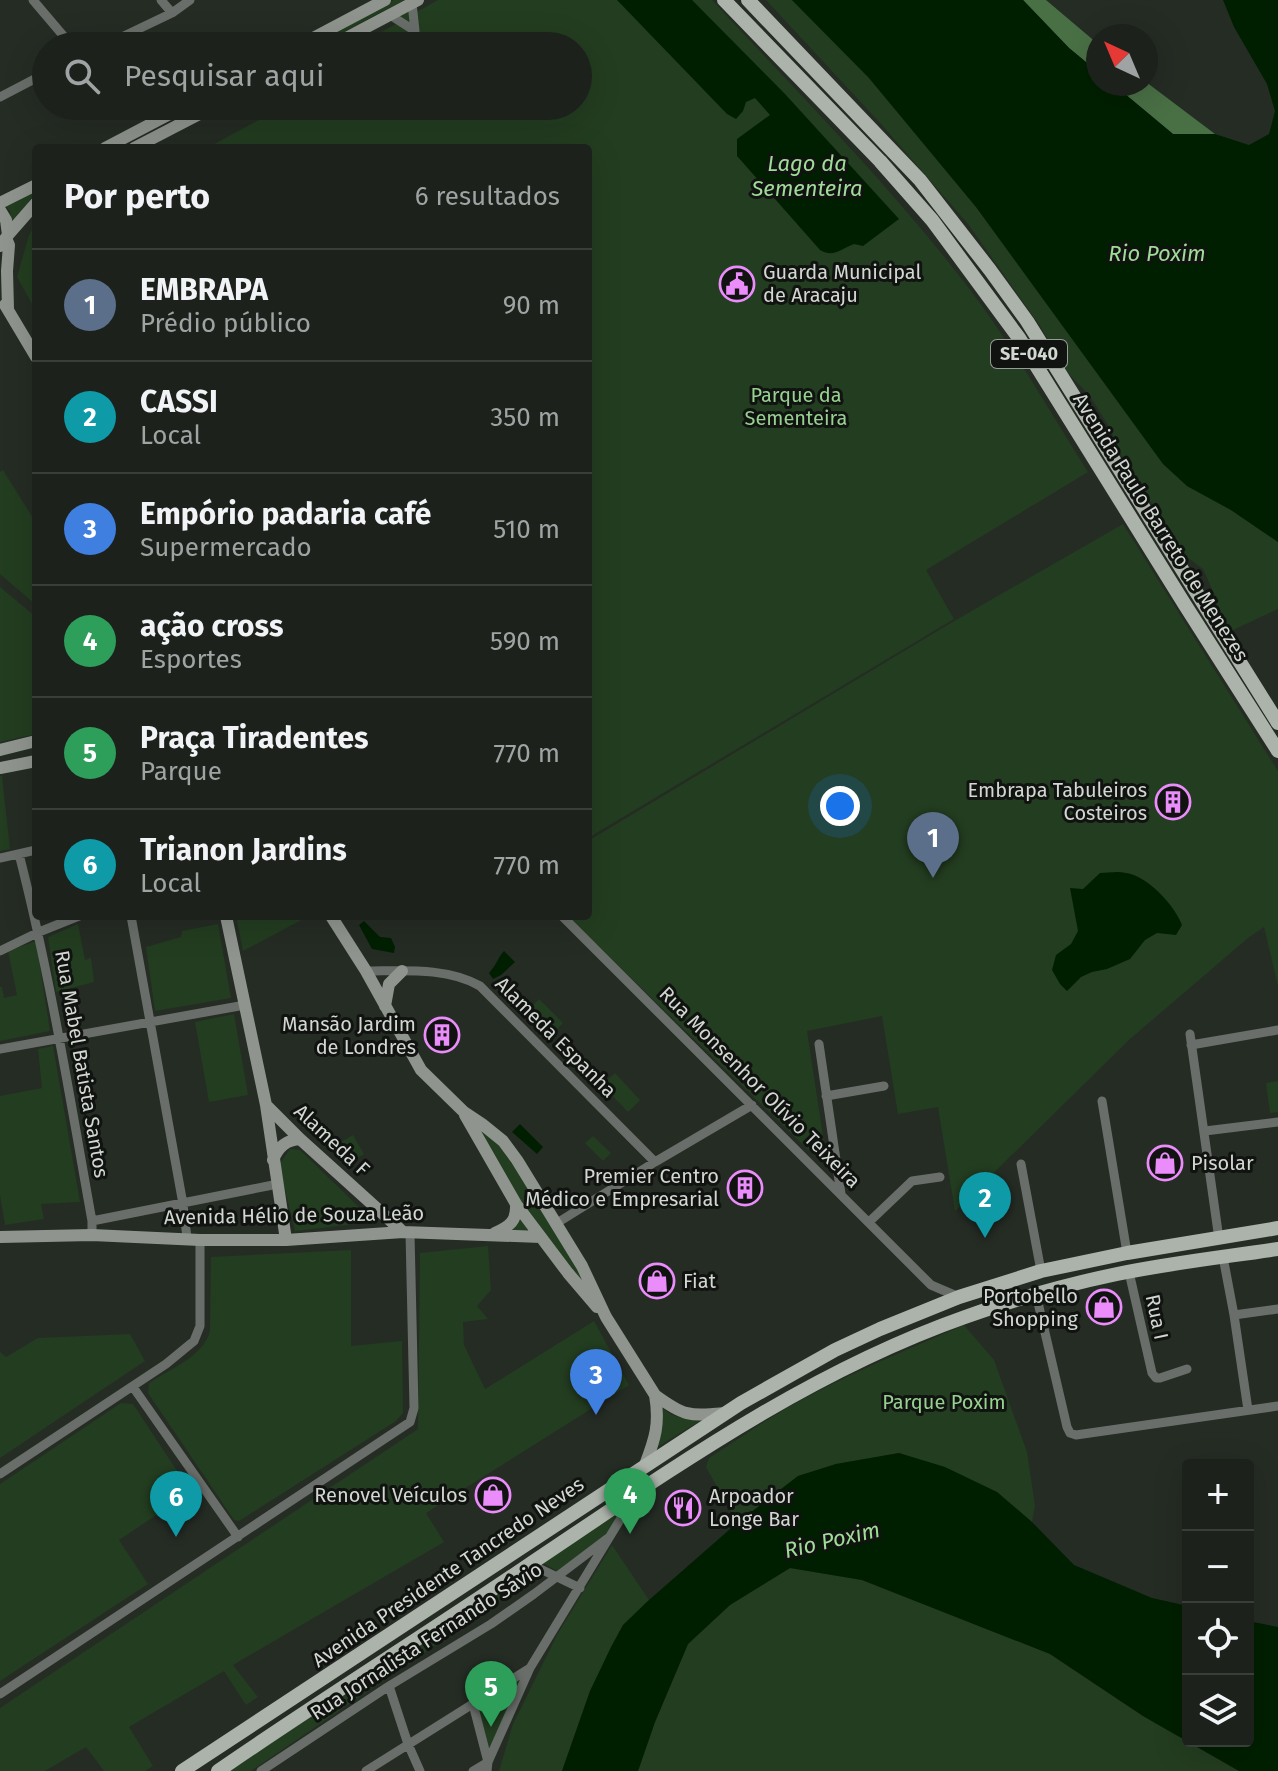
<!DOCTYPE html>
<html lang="pt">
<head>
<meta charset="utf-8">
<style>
  body { margin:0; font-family:"Fira Sans",sans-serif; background:#292e28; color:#f1f3f6 }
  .controls { position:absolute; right:24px; bottom:24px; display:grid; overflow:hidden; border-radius:8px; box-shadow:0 8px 32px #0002 }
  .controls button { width:72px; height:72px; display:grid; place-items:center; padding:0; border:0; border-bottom:2px solid #3a3e3a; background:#1c211b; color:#f1f3f6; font:40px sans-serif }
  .compass { position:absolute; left:1086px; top:24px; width:72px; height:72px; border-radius:50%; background:#1c211b; box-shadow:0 8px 32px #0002; rotate:316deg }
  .you { position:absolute; left:840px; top:806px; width:28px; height:28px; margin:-20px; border:6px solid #fff; border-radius:50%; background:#1a73e8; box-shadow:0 0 0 12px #1a73e833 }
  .badge { display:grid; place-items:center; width:52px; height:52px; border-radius:50%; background:#eb8cfb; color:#fff; font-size:26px; font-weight:700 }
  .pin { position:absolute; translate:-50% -66px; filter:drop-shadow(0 2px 4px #0008) }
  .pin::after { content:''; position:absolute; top:42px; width:28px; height:24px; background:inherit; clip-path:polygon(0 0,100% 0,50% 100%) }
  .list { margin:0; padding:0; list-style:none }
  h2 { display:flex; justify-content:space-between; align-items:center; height:104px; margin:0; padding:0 32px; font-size:34px }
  h2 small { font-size:26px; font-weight:400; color:#a0a3a3 }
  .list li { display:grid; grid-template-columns:52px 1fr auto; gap:24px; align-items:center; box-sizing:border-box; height:112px; padding:0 32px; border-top:2px solid #3a3e3a }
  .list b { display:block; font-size:30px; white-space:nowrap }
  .list p { margin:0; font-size:26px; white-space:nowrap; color:#a0a3a3 }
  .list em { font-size:26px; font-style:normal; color:#a0a3a3 }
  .icon { flex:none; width:44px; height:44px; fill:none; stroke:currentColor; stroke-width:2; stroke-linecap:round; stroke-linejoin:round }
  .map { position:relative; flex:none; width:1278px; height:1771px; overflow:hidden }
  .search { position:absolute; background:#1c211b; box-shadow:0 8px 32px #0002; left:32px; top:32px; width:560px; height:88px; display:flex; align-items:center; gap:20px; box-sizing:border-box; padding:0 28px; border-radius:44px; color:#a0a3a3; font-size:30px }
  .panel { position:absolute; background:#1c211b; box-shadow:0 8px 32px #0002; left:32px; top:144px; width:560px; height:776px; border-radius:8px }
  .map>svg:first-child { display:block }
  .green { fill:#233d20 }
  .forest { fill:#496f45 }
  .water { fill:#001f00 }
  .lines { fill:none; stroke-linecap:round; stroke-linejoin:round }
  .street { stroke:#6a6e6a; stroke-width:9 }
  .secondary { stroke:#8f958e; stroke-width:12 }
  .primary { stroke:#abb3aa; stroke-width:14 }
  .labels { text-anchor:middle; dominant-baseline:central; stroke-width:6; stroke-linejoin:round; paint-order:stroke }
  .shield { fill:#101310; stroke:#989c98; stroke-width:2 }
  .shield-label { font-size:18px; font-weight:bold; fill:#d2d7d2 }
  .poi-label { font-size:20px; fill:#d2d7d2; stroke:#101310; text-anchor:end }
  .park-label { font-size:20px; fill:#97d190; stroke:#101310 }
  .street-label { font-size:20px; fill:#d2d7d2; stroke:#101310 }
  .water-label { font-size:22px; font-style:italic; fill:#a1db99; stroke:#101310 }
</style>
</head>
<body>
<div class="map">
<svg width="1278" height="1771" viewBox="0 0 1278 1771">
  <rect width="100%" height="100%" fill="#252c24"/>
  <!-- green -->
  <path class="green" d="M394,0H404L317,46H306Z
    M438,0H712C799,94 890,185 968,287C1012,345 1049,410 1088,472L926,570L954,619L588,838V148H207L285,106H578V46H356L403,20L398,15L409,9L411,15Z
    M766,0H792L869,78L976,207L1187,486L1231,510L1278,542V609L1231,631L1215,608L1217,600L1203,569L1184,555L1117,448L1111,430L1090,396L1067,372L1040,326L968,224L882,125Z
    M36,187V194L33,196L12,226L10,211L3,204Z
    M36,224V311L17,277L29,235Z
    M3,470L36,523V605L0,574V472Z
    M1123,524L1278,771V986L1264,927L1248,938L1130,1039L955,1211L938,1107L898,1114L882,1016L807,1031L828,1169L567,916H588V841L949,624Z
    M0,587L36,617V734L0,742Z
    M0,776H2L10,849L0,851Z
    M236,916H309L243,951Z
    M78,924L85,960L91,958L94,982L56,992L48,937Z
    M218,924L231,998L155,1011L146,947L181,937L182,931Z
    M36,941L50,1031L0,1041V987H2L4,998L17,995L8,951Z
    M539,999L563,1023L551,1036L526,1012Z
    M234,1014L248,1095L209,1102L195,1022Z
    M53,1046L80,1202L41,1204L44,1219L5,1225L0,1195V1096L42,1088L38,1049Z
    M615,1073L640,1100L628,1112L602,1085Z
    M1278,1081V1112L1270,1113L1266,1083Z
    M464,1112L503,1141L606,1317L541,1237L492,1234L517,1215Z
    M353,1135L364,1154L352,1161L341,1142Z
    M593,1136L611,1153L603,1161L585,1143Z
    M290,1149L300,1150L364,1212V1223L295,1231L279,1165Z
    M488,1246L491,1290L477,1306L488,1319L463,1322L464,1345L485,1389L594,1321L629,1385L426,1513L444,1542L233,1665L258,1697L246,1705L224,1671L129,1727L153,1766L145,1771H104L86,1747L45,1771H0V1708L418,1429L420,1253Z
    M351,1250V1346L402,1341L403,1413L396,1421L239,1521L234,1520L148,1393L149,1383C170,1369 204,1356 210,1331L211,1257Z
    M964,1325L994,1360L1027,1452L1035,1506L1032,1522L997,1492L899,1453L836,1464L798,1476L737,1523L706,1467L709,1458C737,1440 764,1421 792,1405C848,1374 906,1350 964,1325Z
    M130,1334L145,1361L0,1458V1352L6,1357L38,1338Z
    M121,1403L133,1404L191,1492L119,1540L148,1584L0,1681V1484Z
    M660,1406C673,1418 686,1420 703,1419L654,1449Z
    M621,1510L607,1534L559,1572L541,1562Z
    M612,1545L649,1600L623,1625L590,1691L562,1771H499L513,1724L557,1635Z
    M790,1568L862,1580L1050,1654L1143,1716L1239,1771H638L655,1722L688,1644L730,1605Z
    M530,1570L541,1573L251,1771H229Z
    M526,1667L489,1750L476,1705Z"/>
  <!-- forest -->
  <path class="forest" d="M1023,0H1046L1098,44V72L1069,48Z
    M1146,82L1215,134H1173L1113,84H1146Z"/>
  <!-- water -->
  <path class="water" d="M617,0H692L785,94L899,219L863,246L854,244C840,249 834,258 820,250L737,156V139L770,115L755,98L746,102L743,111L736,119L727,114Z
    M792,0H1023L1069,48L1098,72V84H1113L1173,134H1215L1249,145L1269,134L1275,111L1267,84L1234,27L1223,0H1278V542L1231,510L1187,486L1163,464L976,207L869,78Z
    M1100,873C1108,873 1118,871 1126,873C1148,876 1175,906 1182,925L1176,935L1157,933L1145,940L1130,959L1107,969L1092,972L1081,977L1067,991L1060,984L1052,970L1056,955L1071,944L1078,931L1070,888L1083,889Z
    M364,921L380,937L391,938L395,947L394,953L372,949L359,925Z
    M504,951L515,962L501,975L493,979L489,973C497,964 497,959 504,951Z
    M520,1124L543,1147L537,1154L512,1132Z
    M899,1453L945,1467L997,1492L1032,1522L1074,1565L1152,1598L1188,1606V1741H1248V1621L1278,1627V1771H1239L1143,1716L1050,1654L862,1580L790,1568L730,1605L688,1644L655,1722L638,1771H562L590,1691L611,1647L623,1625L649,1600L737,1523L798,1476L836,1464Z"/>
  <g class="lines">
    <!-- street -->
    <path class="street" d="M33,0L72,46
      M161,0L172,13
      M412,3L415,31
      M390,15L415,31
      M103,46L172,13L190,0
      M0,97L46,73
      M19,854C50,975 70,1098 92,1221V1235
      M0,858L36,850
      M131,916L183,1204L187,1238
      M562,916L931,1285L959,1297
      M0,951L39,932L79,916
      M366,971C403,971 447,967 480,986L655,1162
      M1190,1034L1219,1239
      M819,1044L841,1194
      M1191,1045L1278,1030
      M0,1049L245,1005
      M826,1096L884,1086
      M1102,1101L1127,1253
      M1205,1131L1278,1122
      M1021,1164L1041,1271
      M92,1221L278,1184
      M869,1222L912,1181L940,1177
      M557,1223L655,1162L752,1105
      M1223,1257L1234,1315L1248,1410
      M1129,1272L1152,1373L1156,1378H1160L1187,1369
      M1036,1294L1067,1427L1070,1433L1076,1435L1278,1406
      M1234,1315L1278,1309
      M133,1387L238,1537
      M0,1474L166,1364L194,1341L200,1326V1240
      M530,1564L580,1588
      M389,1686L408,1744L420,1771
      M0,1694L410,1422L414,1408L410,1233
      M473,1704L488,1762L473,1771
      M261,1771L389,1686L491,1624L534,1594L608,1538
      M366,1771L530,1668
      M487,1771L488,1762L530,1668L632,1500"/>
    <!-- secondary -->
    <path class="secondary" d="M298,46L385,0
      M331,46L418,0
      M105,148L185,106
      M134,148L215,106
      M0,203L36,185
      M0,210L6,220L8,235L0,246
      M8,235L36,203
      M6,238L9,245L7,271L8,309
      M5,305L36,357
      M0,750L36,741
      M0,768L36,761
      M226,916L266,1105L286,1240
      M331,916L366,971L421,1070L464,1112L482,1124L503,1141L517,1160L582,1266L606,1317L655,1395C660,1424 655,1439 645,1465
      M385,1006L389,984L402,971
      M266,1105L300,1139L403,1232
      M465,1115L516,1204L568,1273L597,1307
      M273,1160C278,1147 286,1140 300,1139
      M495,1233C510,1226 517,1221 516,1204
      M0,1237L92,1235L200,1240H286L403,1232L541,1237
      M655,1395C685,1417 689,1416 726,1413"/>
    <!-- primary -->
    <path class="primary" d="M724,0L880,161L932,220L1019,338L1185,605L1278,751
      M748,0L920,180L990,270L1027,321L1278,723
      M182,1771L741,1403L835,1350L880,1329L959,1297L1041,1271L1127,1253L1278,1228
      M218,1771C321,1700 427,1634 530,1564C669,1471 806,1373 965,1317C1015,1299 1065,1285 1117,1274C1170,1263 1224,1257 1278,1249"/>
  </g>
  <!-- icons -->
  <defs>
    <g id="civic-ring" transform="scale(1.8)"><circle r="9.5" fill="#101310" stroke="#eb8cfb" stroke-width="1.5"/><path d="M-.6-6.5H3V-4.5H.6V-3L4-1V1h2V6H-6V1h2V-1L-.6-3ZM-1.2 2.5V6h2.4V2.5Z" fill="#eb8cfb"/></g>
    <g id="building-ring" transform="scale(1.8)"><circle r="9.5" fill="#101310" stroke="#eb8cfb" stroke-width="1.5"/><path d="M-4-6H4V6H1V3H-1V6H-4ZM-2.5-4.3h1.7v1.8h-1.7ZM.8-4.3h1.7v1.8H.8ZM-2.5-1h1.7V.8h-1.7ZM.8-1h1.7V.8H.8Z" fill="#eb8cfb"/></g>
    <g id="shop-ring" transform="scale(1.8)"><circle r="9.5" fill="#101310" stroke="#eb8cfb" stroke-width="1.5"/><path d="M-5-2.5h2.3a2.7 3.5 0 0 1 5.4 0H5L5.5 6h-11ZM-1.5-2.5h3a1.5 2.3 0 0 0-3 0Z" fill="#eb8cfb"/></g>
    <g id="restaurant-ring" transform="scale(1.8)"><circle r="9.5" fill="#101310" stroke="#eb8cfb" stroke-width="1.5"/><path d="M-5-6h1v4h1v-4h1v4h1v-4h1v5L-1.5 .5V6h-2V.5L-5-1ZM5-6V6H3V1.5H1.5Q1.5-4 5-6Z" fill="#eb8cfb"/></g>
  </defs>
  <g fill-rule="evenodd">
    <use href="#civic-ring" x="737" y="284"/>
    <use href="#building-ring" x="1173" y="802"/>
    <use href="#building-ring" x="442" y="1035"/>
    <use href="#shop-ring" x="1165" y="1163"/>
    <use href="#building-ring" x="745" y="1188"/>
    <use href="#shop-ring" x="657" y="1281"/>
    <use href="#shop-ring" x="1104" y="1307"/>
    <use href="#shop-ring" x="493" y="1495"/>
    <use href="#restaurant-ring" x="683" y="1508"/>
  </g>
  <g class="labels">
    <!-- shield labels -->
    <rect class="shield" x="991" y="340" width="76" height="28" rx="6"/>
    <g class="shield-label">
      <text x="1029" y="354">SE-040</text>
    </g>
    <!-- poi labels -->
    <g class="poi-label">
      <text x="763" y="272" text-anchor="start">Guarda Municipal<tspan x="763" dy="23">de Aracaju</tspan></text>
      <text x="1147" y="790">Embrapa Tabuleiros<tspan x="1147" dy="23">Costeiros</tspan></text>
      <text x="416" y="1024">Mansão Jardim<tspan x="416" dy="23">de Londres</tspan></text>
      <text x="1191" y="1163" text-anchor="start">Pisolar</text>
      <text x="719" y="1176">Premier Centro<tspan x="719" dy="23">Médico e Empresarial</tspan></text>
      <text x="683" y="1281" text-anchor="start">Fiat</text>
      <text x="1078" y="1296">Portobello<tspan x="1078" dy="23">Shopping</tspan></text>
      <text x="467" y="1495">Renovel Veículos</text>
      <text x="709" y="1496" text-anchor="start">Arpoador<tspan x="709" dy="23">Longe Bar</tspan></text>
    </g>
    <!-- park labels -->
    <g class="park-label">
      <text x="796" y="395">Parque da<tspan x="796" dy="23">Sementeira</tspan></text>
      <text x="944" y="1402">Parque Poxim</text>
    </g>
    <!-- street labels -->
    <g class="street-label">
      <text transform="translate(1161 527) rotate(58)">Avenida Paulo Barreto de Menezes</text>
      <text transform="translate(556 1037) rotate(45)">Alameda Espanha</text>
      <text transform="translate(82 1064) rotate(80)">Rua Mabel Batista Santos</text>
      <text transform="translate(760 1087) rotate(45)">Rua Monsenhor Olívio Teixeira</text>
      <text transform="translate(332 1140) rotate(43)">Alameda F</text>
      <text transform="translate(294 1215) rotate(-1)">Avenida Hélio de Souza Leão</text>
      <text transform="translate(1157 1317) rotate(78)">Rua I</text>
      <text transform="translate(448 1572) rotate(-34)">Avenida Presidente Tancredo Neves</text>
      <text transform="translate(426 1641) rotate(-33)">Rua Jornalista Fernando Sávio</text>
    </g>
    <!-- water labels -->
    <g class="water-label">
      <text x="807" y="163">Lago da<tspan x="807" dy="25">Sementeira</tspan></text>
      <text x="1157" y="253">Rio Poxim</text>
      <text transform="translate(832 1540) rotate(-13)">Rio Poxim</text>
    </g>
  </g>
</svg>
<div class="controls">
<button>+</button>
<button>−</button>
<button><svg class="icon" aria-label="locate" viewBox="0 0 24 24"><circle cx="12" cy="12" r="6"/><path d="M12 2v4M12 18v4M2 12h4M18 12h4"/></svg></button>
<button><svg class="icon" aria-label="layers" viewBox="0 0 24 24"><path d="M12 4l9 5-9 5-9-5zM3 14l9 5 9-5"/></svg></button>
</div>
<svg class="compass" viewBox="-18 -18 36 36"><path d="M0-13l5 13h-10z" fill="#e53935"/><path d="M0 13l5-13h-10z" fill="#a0a3a3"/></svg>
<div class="you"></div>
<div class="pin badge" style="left:933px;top:878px;background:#5c6f8a">1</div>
<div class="pin badge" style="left:985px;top:1238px;background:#0f9aa8">2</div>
<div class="pin badge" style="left:596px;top:1415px;background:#3f7fe0">3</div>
<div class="pin badge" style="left:630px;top:1534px;background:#2e9e5b">4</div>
<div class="pin badge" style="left:491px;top:1727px;background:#2e9e5b">5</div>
<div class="pin badge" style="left:176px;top:1537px;background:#0f9aa8">6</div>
<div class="search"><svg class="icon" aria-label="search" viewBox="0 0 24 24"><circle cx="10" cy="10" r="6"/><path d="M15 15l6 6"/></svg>Pesquisar aqui</div>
<section class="panel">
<h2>Por perto<small>6 resultados</small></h2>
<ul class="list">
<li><span class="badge" style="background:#5c6f8a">1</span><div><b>EMBRAPA</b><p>Prédio público</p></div><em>90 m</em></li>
<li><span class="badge" style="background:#0f9aa8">2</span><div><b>CASSI</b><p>Local</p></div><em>350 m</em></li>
<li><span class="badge" style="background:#3f7fe0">3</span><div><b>Empório padaria café</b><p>Supermercado</p></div><em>510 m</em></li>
<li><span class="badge" style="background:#2e9e5b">4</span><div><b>ação cross</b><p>Esportes</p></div><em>590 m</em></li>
<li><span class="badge" style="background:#2e9e5b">5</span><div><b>Praça Tiradentes</b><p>Parque</p></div><em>770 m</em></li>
<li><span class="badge" style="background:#0f9aa8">6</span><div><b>Trianon Jardins</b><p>Local</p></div><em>770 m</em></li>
</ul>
</section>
</div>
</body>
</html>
